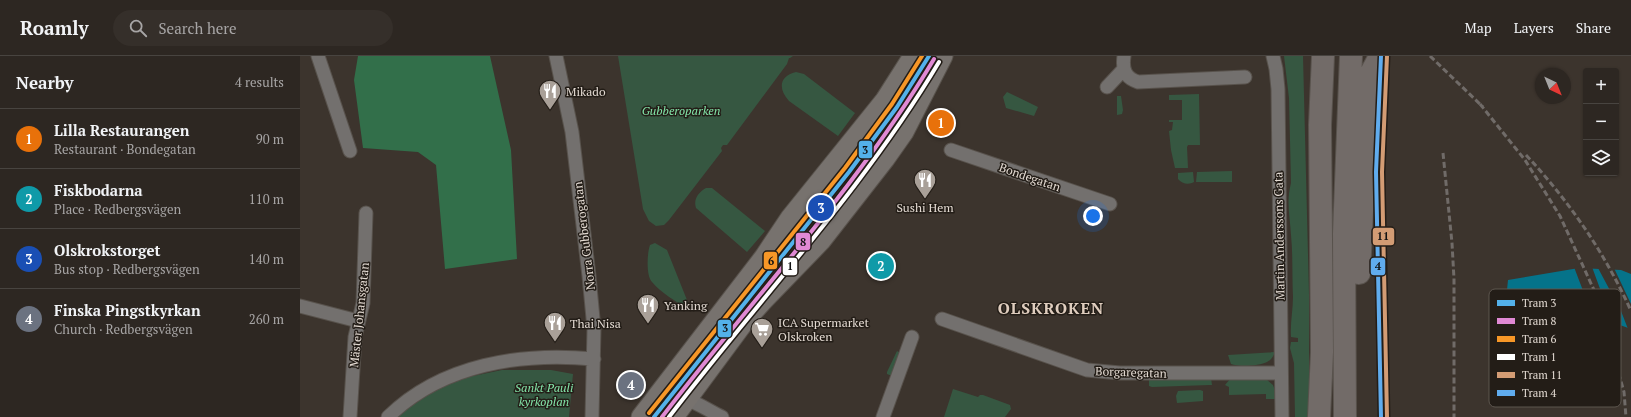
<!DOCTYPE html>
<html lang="en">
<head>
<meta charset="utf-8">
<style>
  body { margin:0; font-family:"PT Serif",serif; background:#352f2a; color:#f1f3f6 }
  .controls { position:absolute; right:12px; top:12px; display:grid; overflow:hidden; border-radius:4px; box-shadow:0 1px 3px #0004 }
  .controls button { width:36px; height:36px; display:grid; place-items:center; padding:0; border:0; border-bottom:1px solid #484440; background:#2d2722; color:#f1f3f6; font:20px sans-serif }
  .compass { position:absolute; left:1235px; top:12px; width:36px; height:36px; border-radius:50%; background:#2d2722; box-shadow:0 1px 3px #0004; rotate:137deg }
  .you { position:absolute; left:793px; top:160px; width:14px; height:14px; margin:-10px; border:3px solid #fff; border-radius:50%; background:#1a73e8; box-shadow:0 0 0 6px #1a73e833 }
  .badge { display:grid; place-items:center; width:26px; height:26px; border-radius:50%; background:#a9a098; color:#fff; font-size:13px; font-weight:700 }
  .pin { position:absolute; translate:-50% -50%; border:2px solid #fff; box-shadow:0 1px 4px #0006 }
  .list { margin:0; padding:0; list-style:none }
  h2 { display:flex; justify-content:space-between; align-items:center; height:52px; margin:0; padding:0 16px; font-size:17px }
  h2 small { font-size:13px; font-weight:400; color:#a7a5a5 }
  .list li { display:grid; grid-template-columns:26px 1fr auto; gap:12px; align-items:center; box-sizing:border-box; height:60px; padding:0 16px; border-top:1px solid #484440 }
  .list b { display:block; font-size:15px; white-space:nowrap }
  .list p { margin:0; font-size:13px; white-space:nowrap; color:#a7a5a5 }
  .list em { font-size:13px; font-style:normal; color:#a7a5a5 }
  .icon { flex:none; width:22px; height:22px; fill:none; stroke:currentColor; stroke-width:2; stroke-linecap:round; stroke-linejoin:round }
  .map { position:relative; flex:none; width:1331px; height:361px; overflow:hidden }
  header { display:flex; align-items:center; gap:24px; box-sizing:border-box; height:56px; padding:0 20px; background:#2d2722; border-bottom:1px solid #484440 }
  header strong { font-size:19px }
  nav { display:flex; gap:22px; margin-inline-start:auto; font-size:14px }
  .search { width:280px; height:36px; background:#352f2a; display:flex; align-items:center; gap:10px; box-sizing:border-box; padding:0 14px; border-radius:22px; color:#a7a5a5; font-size:15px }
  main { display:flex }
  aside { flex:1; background:#2d2722 }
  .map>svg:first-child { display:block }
  .green { fill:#365741 }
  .forest { fill:#326f4a }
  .water { fill:#05738a }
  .pier { fill:#3c342d }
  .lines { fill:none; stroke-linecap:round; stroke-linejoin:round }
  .street-casing { stroke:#58524c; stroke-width:15 }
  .secondary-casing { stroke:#58524c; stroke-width:21 }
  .highway-casing { stroke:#58524c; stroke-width:24 }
  .street { stroke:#73706e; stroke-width:13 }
  .secondary { stroke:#77726e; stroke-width:19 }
  .highway { stroke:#726b68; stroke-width:22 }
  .rail { stroke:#706b68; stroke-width:3; stroke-dasharray:6 3; stroke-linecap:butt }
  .tram-1-casing { stroke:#231d17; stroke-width:7 }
  .tram-2-casing { stroke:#231d17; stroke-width:7 }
  .tram-3-casing { stroke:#231d17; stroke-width:7 }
  .tram-4-casing { stroke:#231d17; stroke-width:7 }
  .tram-5-casing { stroke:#231d17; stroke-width:7 }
  .tram-6-casing { stroke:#231d17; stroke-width:7 }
  .tram-1 { stroke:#53b1ea; stroke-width:4 }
  .tram-2 { stroke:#e089d4; stroke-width:4 }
  .tram-3 { stroke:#f79727; stroke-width:4 }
  .tram-4 { stroke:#fff; stroke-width:4 }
  .tram-5 { stroke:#d39c74; stroke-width:4 }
  .tram-6 { stroke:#60acee; stroke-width:4 }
  .labels { text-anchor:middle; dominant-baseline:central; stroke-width:3; stroke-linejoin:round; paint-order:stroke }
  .poi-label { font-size:12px; fill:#e3dad2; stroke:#231d17; text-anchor:start }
  .park-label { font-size:12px; font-style:italic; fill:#83e5a9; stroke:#231d17 }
  .street-label { font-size:12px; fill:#e3dad2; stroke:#231d17 }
  .district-label { font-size:16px; font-weight:bold; letter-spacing:1px; fill:#dfcdbe; stroke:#231d17 }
  .key { fill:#231d17; stroke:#5d564f; stroke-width:1 }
  .key-label { font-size:11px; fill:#e3dad2 }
  .line-badge { stroke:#231d17; stroke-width:1.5 }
  .pale-badge-label { font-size:11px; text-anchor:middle; font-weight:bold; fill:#111 }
</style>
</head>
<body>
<header>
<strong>Roamly</strong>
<div class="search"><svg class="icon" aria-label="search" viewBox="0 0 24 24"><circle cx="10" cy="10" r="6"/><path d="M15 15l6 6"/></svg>Search here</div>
<nav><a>Map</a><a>Layers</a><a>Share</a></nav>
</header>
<main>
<aside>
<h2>Nearby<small>4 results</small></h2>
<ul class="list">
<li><span class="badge" style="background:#e8710a">1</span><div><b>Lilla Restaurangen</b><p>Restaurant · Bondegatan</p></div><em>90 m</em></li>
<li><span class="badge" style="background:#0f9aa8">2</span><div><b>Fiskbodarna</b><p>Place · Redbergsvägen</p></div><em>110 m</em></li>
<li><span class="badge" style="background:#1a4fb4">3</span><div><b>Olskrokstorget</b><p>Bus stop · Redbergsvägen</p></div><em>140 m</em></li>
<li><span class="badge" style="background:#6b7280">4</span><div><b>Finska Pingstkyrkan</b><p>Church · Redbergsvägen</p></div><em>260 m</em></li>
</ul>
</aside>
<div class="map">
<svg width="1331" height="361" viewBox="0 0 1331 361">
  <rect width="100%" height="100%" fill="#3c342d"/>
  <!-- green -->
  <path class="green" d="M318,0H493L490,2H489L487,8L427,89H423L421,92L422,95L369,164L364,169L356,170L349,165L343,153Z
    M984,0H1003L1009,238V361H995L994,307L990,292L991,286H998V282L991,281C990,268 993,254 993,241C992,220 993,199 991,179C990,160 986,146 991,127L989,42Z
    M496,16L504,18L555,57L538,80L489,45C478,33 479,20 496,16Z
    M707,36L738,51L734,60L706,52L703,41Z
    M899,38L900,89H888L887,91L888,112H875L871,94L869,75L872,74L873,66H869V64H882V44H869V39Z
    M817,40H821L823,54L822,58L817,59Z
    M932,115V126H896L897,116Z
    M893,116L894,126C889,129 882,128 878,123V117Z
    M406,132H412L465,175L447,196L396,152C393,143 399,136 406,132Z
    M355,187L367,194L389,249L387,253C376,245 361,237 352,226C346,220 347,197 350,189Z
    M597,295L600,297L592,320L587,318V316Z
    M975,296C973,301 971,304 967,306C960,310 938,311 931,308L928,299Z
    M202,314H251L273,318L269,361H95L149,325Z
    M911,322L912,329H910L852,331L849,330V324Z
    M931,322L966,323L973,329L977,340L975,343H966V338L929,339V331L925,329Z
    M653,333L678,341L680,339H683L710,349L711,353L705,361H644Z
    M900,334L903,335V345L877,347L876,340L878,335Z"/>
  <!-- forest -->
  <path class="forest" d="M58,0H190L211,94L217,203L145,213L136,109L118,96L63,92L54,24Z"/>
  <!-- water -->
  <path class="water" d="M1279,212L1321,214L1331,218V273L1267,250L1212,241L1207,234L1208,224Z"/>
  <!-- pier -->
  <path class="pier" d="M1279,210L1292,211L1313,268L1293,261L1274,211Z
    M1298,212H1314L1331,248V275L1328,273L1321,255Z"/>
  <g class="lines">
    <!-- street casing -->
    <g class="street-casing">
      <path id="street" d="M18,0L50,95
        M256,0L272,76L289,220L294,273L292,361
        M824,0C822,13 825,22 838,26L945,21
        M973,0L976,13L978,33L982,361
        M807,31L823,14
        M651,94L810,148
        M0,250L58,265
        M642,263L787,314L820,317H981
        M356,341C387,338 396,348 422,361
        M50,361L55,281L63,247L66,157
        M88,361C142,308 222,296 294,303
        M583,361L612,281"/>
    </g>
    <!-- secondary casing -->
    <g class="secondary-casing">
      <path id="secondary" d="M341,361L464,201L490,162L585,44L613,0
        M374,361L445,265L463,245L521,185L585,103L604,76L643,0"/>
    </g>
    <!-- highway casing -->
    <g class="highway-casing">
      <path id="highway" d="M1059,217L1068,31L1071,17L1077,6
        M1019,361L1022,296L1020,69L1023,0
        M1045,361L1044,178L1051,0"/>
    </g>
    <!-- street -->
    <use href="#street" class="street"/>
    <!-- secondary -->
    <use href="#secondary" class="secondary"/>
    <!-- highway -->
    <use href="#highway" class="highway"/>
    <!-- rail -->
    <path class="rail" d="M1130,0L1183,51
      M1180,48L1225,104L1260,160L1294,234L1299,248L1324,336L1326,361
      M1143,97L1152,187L1154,223V361
      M1226,99C1269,145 1305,197 1331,255"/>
    <!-- tram-1 casing -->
    <g class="tram-1-casing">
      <path id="tram-1" d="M354,361L549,116L597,51L629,0"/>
    </g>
    <!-- tram-2 casing -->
    <g class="tram-2-casing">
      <path id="tram-2" d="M362,361C452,243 558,131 634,3"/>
    </g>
    <!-- tram-3 casing -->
    <g class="tram-3-casing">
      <path id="tram-3" d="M349,357L545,112L592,48L622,0"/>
    </g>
    <!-- tram-4 casing -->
    <g class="tram-4-casing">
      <path id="tram-4" d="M369,361C459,243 563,134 639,6"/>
    </g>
    <!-- tram-5 casing -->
    <g class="tram-5-casing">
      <path id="tram-5" d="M1087,0L1082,116L1087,361"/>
    </g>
    <!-- tram-6 casing -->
    <g class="tram-6-casing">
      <path id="tram-6" d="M1081,0L1076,116L1081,361"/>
    </g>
    <!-- tram-1 -->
    <use href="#tram-1" class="tram-1"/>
    <!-- tram-2 -->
    <use href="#tram-2" class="tram-2"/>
    <!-- tram-3 -->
    <use href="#tram-3" class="tram-3"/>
    <!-- tram-4 -->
    <use href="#tram-4" class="tram-4"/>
    <!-- tram-5 -->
    <use href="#tram-5" class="tram-5"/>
    <!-- tram-6 -->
    <use href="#tram-6" class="tram-6"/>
  </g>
  <!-- icons -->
  <defs>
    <g id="restaurant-pin" transform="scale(1.15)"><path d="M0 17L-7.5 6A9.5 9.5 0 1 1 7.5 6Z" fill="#a9a098" stroke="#231d17"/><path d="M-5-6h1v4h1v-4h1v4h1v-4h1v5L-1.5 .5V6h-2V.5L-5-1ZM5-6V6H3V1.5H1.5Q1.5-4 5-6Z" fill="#fff"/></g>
    <g id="supermarket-pin" transform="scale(1.15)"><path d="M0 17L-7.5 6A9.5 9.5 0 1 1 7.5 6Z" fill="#a9a098" stroke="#231d17"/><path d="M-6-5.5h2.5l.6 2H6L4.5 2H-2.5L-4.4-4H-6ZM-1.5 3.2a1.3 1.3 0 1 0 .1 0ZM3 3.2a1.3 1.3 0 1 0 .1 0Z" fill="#fff"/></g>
  </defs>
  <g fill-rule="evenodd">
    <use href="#restaurant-pin" x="250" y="35"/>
    <use href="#restaurant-pin" x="625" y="124"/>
    <use href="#restaurant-pin" x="348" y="249"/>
    <use href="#restaurant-pin" x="255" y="267"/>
    <use href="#supermarket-pin" x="462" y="273"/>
  </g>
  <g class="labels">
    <!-- poi labels -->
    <g class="poi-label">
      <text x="266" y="35">Mikado</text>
      <text x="625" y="151" text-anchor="middle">Sushi Hem</text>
      <text x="364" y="249">Yanking</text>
      <text x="478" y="266">ICA Supermarket<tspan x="478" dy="14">Olskroken</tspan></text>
      <text x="270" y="267">Thai Nisa</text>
    </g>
    <!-- park labels -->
    <g class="park-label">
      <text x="381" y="54">Gubberoparken</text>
      <text x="244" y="331">Sankt Pauli<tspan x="244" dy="14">kyrkoplan</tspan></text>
    </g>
    <!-- street labels -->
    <g class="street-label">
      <text transform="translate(730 121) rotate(19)">Bondegatan</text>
      <text transform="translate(284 180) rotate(-97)">Norra Gubberogatan</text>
      <text transform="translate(979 180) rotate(-91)">Martin Anderssons Gata</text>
      <text transform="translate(59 259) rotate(-84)">Mäster Johansgatan</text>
      <text transform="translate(831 316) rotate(2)">Borgaregatan</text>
    </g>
    <!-- district labels -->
    <g class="district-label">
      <text x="751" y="252">OLSKROKEN</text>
    </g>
  </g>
  <!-- legend -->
  <rect x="1189" y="233" width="132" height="118" rx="6" class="key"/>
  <rect x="1197" y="244" width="18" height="6" fill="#53b1ea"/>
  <rect x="1197" y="262" width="18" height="6" fill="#e089d4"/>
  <rect x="1197" y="280" width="18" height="6" fill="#f79727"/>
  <rect x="1197" y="298" width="18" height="6" fill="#fff"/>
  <rect x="1197" y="316" width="18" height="6" fill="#d39c74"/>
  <rect x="1197" y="334" width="18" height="6" fill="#60acee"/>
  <g class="key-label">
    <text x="1222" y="251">Tram 3</text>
    <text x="1222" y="269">Tram 8</text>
    <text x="1222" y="287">Tram 6</text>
    <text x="1222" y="305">Tram 1</text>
    <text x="1222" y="323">Tram 11</text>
    <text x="1222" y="341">Tram 4</text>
  </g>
  <g class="line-badge">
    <rect x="558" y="84" width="15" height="19" rx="4" fill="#53b1ea"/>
    <rect x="1072" y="171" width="23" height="19" rx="4" fill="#d39c74"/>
    <rect x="495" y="176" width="16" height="19" rx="4" fill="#e089d4"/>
    <rect x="463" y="195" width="15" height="19" rx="4" fill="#f79727"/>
    <rect x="1070" y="201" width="16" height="19" rx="4" fill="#60acee"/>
    <rect x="482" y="201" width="16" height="19" rx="4" fill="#fff"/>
    <rect x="417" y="263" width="15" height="19" rx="4" fill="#53b1ea"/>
  </g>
  <g class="pale-badge-label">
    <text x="565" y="98">3</text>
    <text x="1083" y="184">11</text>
    <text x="503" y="190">8</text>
    <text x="471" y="209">6</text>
    <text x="1078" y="214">4</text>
    <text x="490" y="214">1</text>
    <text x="425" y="276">3</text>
  </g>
</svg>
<div class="controls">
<button>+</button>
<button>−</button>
<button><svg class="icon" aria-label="layers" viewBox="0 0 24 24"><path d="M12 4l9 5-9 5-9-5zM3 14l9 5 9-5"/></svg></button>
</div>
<svg class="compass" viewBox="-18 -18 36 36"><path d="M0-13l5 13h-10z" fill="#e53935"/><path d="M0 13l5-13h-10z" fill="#a7a5a5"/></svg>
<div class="you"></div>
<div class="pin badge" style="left:641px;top:67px;background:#e8710a">1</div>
<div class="pin badge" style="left:581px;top:210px;background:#0f9aa8">2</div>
<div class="pin badge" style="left:521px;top:152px;background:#1a4fb4">3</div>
<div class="pin badge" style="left:331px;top:329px;background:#6b7280">4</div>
</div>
</main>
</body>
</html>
